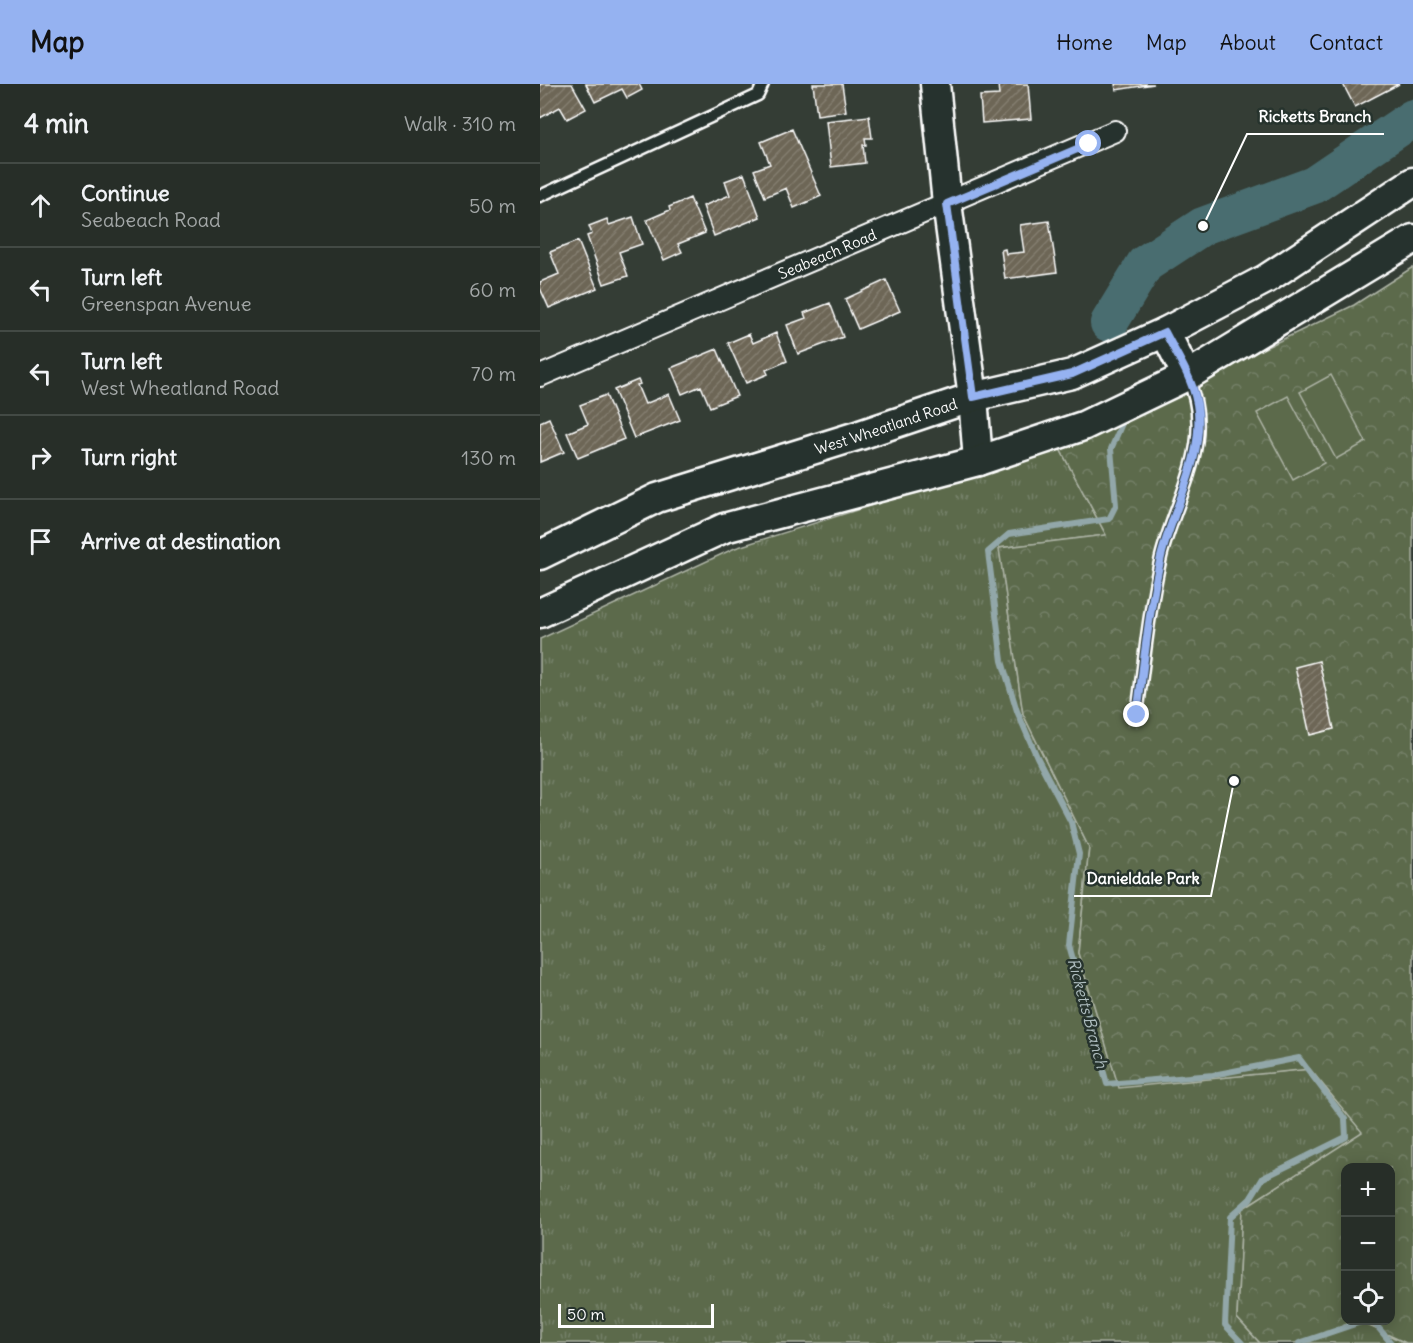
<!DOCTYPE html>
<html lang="en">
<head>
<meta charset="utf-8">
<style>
  body { margin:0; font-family:Delius,sans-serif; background:#333a34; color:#f1f3f6 }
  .controls { position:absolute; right:18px; bottom:18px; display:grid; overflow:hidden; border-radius:12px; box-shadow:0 3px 15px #0003 }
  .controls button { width:54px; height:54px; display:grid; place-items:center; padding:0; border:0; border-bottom:2px solid #434a45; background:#272e28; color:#f1f3f6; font:30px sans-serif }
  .scale { position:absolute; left:18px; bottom:15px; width:156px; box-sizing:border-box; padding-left:6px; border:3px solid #fff; border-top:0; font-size:16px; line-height:21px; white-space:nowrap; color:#fff; -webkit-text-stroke:4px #26332d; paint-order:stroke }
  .stop { position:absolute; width:18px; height:18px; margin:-14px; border:4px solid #95b2f1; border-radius:50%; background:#fff }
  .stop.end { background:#95b2f1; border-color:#fff; box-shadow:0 2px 6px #0008 }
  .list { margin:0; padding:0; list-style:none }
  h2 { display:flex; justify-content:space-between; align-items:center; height:78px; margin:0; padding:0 24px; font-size:26px }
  h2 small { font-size:20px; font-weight:400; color:#a4a8a8 }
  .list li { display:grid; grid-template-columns:39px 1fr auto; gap:18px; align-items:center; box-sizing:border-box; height:84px; padding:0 24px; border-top:2px solid #434a45 }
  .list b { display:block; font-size:22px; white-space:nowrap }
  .list p { margin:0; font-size:20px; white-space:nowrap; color:#a4a8a8 }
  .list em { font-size:20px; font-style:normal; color:#a4a8a8 }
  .icon { flex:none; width:33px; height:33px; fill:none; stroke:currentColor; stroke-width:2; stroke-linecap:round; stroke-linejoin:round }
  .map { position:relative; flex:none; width:873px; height:1259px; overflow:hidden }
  header { display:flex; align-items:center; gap:36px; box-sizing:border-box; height:84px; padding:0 30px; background:#95b2f1; color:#111 }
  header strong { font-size:28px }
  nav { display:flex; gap:33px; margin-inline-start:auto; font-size:21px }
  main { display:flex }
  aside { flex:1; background:#272e28 }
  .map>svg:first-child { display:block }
  .grass { fill:url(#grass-tufts); stroke:#aeb4a6; stroke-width:1.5 }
  .forest { fill:url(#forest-crowns); stroke:#aeb4a6; stroke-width:1.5 }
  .garden { fill:#5c6a4c; stroke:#aeb4a6; stroke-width:1.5 }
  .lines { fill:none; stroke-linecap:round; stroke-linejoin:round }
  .stream { stroke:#92a7a9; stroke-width:6 }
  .river { stroke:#4a6d70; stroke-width:38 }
  .building { fill:url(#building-hatch); stroke:#fff; stroke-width:1.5 }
  .lane-casing { stroke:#fff; stroke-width:15 }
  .street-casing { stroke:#fff; stroke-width:24 }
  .secondary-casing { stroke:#fff; stroke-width:33 }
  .lane { stroke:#26332d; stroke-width:10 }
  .street { stroke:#26332d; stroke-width:20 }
  .secondary { stroke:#26332d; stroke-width:28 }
  .route { stroke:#95b2f1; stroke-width:8 }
  .labels { text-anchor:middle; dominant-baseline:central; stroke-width:5; stroke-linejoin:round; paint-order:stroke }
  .street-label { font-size:15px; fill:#fff; stroke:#26332d }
  .water-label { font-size:16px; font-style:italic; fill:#aebdbf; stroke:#26332d }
  .leader { fill:none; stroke:#fff; stroke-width:2 }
  .callout-dot { fill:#fff; stroke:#26332d; stroke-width:2 }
  .callout-label { font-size:16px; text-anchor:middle; font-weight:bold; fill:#fff; stroke:#26332d; stroke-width:5; stroke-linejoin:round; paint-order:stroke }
</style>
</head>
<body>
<header>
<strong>Map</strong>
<nav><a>Home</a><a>Map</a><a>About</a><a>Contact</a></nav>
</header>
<main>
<aside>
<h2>4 min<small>Walk · 310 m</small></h2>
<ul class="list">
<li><svg class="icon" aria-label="ahead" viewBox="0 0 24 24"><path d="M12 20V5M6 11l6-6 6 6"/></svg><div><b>Continue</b><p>Seabeach Road</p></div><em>50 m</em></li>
<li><svg class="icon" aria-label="left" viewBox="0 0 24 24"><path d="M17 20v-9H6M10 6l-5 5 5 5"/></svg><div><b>Turn left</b><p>Greenspan Avenue</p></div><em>60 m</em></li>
<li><svg class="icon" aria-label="left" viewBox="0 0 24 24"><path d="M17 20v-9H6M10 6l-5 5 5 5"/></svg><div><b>Turn left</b><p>West Wheatland Road</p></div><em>70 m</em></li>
<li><svg class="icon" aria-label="right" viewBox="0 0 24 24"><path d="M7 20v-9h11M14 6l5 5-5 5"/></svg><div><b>Turn right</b></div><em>130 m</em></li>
<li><svg class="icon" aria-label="arrive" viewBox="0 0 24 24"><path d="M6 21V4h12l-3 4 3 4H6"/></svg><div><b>Arrive at destination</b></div></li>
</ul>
</aside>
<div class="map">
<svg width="873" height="1259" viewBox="0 0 873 1259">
  <defs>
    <pattern id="grass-tufts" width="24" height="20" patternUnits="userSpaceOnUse" patternTransform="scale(1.5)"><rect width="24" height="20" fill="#5c6a4c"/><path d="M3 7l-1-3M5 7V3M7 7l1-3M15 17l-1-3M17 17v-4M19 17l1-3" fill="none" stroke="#748067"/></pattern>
    <pattern id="forest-crowns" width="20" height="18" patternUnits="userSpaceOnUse" patternTransform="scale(1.5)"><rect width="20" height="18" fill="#5c6a4c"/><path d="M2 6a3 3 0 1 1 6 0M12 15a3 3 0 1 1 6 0" fill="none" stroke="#748067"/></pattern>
    <pattern id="building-hatch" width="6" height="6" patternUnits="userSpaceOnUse" patternTransform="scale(1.5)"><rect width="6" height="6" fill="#6d6656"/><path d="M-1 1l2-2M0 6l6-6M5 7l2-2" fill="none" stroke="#837d6f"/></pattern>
  </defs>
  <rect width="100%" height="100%" fill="#343d35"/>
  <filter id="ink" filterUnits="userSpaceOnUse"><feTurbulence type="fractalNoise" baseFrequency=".0167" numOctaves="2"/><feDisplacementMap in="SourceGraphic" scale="12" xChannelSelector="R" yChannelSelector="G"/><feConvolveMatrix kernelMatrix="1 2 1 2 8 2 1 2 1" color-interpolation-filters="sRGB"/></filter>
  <g filter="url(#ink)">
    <!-- grass -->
    <path class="grass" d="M519,363L566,451L459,464L483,630L549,764L538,869L579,1003L770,985L823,1048L702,1125L697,1234L720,1259H0V555L195,464Z
      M814,1237H819L866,1259H764Z"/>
    <!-- forest -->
    <path class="forest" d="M873,183V1259H866L819,1237L850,1236V1084H806V1236L814,1237L764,1259H720L697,1234L702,1125L822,1048L770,985L579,1004L538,869L549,764L483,630L459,464L566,451L519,363L814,221Z"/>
    <!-- garden -->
    <path class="garden" d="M791,291L826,358L796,375L760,308Z
      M748,312L784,379L753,396L717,329Z"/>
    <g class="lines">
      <!-- stream -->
      <path class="stream" d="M583,337L571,365L576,421L569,435L469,450L448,468L462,577L477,627L497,673L531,738L539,770L529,861L567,1000L673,991L759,974L805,1035L806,1053L723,1094L710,1115L690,1133L685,1241L702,1259
        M832,1236L851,1259
        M759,1259L827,1236"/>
      <!-- river -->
      <path class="river" d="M569,239L605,180L663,142L774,101L873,34"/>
    </g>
    <!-- building -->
    <path class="building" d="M0,0H32L46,25L27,35L20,23L0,34Z
      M46,0H99L102,6L87,14L82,5L55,18Z
      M273,0H302L306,27L277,31Z
      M458,0H488L491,35L442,39L440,12L459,11Z
      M575,0H614L576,6Z
      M803,0H859L815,23Z
      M329,32L332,54H325L326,61H323L325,79L291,83L286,37Z
      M252,45L281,112L254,124L246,104L225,113L214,86L230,80L221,58Z
      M204,90L220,133L174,152L163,122L190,111L185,97Z
      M150,114L165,149L138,160L142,168L124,176L107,136L130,126L129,123Z
      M93,133L102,160L79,168L88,192L64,200L47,152L52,150L49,142L67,135L69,141Z
      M509,137L517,188L465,195L461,166L465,165L466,170L484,168L480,141Z
      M38,157L57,204L9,224L0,204V198L19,190L10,168Z
      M346,196L360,227L318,245L305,215Z
      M290,219L303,253L258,270L247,241L266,234L264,229Z
      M236,249L247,277L226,286L228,290L206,299L188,259L209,250L213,259Z
      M177,265L197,312L170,323L161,302L142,310L131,284Z
      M98,296L100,300L97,301L105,320L129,310L140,336L94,354L74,306Z
      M66,311L84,355L38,374L27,349L48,340L40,321Z
      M9,334L24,368L0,378V338Z
      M779,577L794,645L770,651L755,583Z"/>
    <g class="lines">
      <!-- lane casing -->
      <g class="lane-casing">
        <path id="lane" d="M0,112L218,11L223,0
          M597,631C604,578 609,525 621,473C636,412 677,357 647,293"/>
      </g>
      <!-- street casing -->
      <g class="street-casing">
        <g id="street">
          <path id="s1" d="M0,292L575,47"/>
        </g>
      </g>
      <!-- secondary casing -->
      <g class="secondary-casing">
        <g id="secondary">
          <path d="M395,0L407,119L433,313L438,377"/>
          <path d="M625,248L647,292"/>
          <path id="s2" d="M0,471L117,414L320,351L433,313L532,290L625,248L726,195L873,98"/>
          <path d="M0,529L184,444L438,377L543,342L647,292L873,155"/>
        </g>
      </g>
      <!-- lane -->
      <use href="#lane" class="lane"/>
      <!-- street -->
      <use href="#street" class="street"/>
      <!-- secondary -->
      <use href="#secondary" class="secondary"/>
    </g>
  </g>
  <g class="lines" filter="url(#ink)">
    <!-- route -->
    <path class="route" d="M549,60L407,120L433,313L532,290L625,248C637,272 656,299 658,328C662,379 633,424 621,473C609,525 604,578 597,631"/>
  </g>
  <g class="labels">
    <!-- street labels -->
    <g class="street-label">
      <text stroke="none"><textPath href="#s1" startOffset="312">Seabeach Road</textPath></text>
      <text stroke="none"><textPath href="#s2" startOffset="370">West Wheatland Road</textPath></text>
    </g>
    <!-- water labels -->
    <g class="water-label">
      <text transform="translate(548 929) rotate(75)">Ricketts Branch</text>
    </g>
  </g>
  <!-- callouts -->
  <path class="leader" d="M663 142L707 50H844M694 697L671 812H534"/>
  <g class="callout-dot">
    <circle cx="663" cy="142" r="6"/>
    <circle cx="694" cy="697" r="6"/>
  </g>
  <g class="callout-label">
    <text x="775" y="38">Ricketts Branch</text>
    <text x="603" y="800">Danieldale Park</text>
  </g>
</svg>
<div class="controls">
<button>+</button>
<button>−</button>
<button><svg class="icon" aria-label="locate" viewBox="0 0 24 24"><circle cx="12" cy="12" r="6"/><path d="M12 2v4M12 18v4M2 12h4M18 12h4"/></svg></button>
</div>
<div class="scale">50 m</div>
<div class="stop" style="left:549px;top:60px"></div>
<div class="stop end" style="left:597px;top:631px"></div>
</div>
</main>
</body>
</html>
